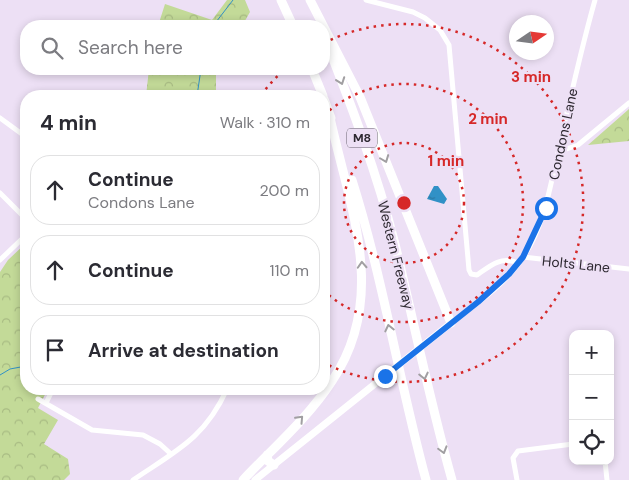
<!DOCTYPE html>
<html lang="en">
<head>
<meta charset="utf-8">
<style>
  body { margin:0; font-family:"DM Sans",sans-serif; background:#f2f2f3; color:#2b2b33 }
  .controls { position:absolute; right:15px; bottom:15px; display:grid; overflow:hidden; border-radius:10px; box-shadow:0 2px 8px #0003 }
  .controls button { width:45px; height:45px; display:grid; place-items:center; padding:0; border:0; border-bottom:1px solid #e1e1e2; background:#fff; color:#2b2b33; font:25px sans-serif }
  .compass { position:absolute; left:509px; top:15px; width:45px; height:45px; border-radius:50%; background:#fff; box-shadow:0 2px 8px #0003; rotate:77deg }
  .stop { position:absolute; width:15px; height:15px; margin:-11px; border:4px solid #1a73e8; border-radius:50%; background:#fff }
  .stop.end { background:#1a73e8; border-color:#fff; box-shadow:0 1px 5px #0008 }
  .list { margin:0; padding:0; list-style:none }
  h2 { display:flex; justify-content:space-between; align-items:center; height:65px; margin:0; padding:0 20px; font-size:21px }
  h2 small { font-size:16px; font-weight:400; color:#7c7c81 }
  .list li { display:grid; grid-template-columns:32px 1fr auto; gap:15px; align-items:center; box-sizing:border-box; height:70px; margin:0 10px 10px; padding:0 10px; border:1px solid #e1e1e2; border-radius:20px }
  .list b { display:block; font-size:19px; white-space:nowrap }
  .list p { margin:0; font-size:16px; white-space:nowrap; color:#7c7c81 }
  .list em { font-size:16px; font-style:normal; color:#7c7c81 }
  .icon { flex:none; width:28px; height:28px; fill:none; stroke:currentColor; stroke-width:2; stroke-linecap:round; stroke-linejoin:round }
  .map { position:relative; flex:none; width:629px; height:480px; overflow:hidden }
  .search { position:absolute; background:#fff; box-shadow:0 2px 8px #0003; left:20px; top:20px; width:310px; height:55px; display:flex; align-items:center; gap:12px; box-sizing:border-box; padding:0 18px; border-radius:20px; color:#7c7c81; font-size:19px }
  .panel { position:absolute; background:#fff; box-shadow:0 2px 8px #0003; left:20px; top:90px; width:310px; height:305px; border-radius:20px }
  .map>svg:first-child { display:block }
  .park { fill:url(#park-crowns) }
  .water { fill:url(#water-ripples) }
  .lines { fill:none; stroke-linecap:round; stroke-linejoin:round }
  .stream { stroke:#3191c6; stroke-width:1 }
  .minor { stroke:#fff; stroke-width:5 }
  .secondary { stroke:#fff; stroke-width:7 }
  .motorway { stroke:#fff; stroke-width:9 }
  .oneway { stroke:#a19fa2 }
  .route { stroke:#1a73e8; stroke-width:6 }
  .ring { fill:none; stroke:#d62828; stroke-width:2.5; stroke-dasharray:2.5 5 }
  .labels { text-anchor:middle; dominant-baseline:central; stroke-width:4.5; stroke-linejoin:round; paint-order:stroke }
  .shield { fill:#ede0f5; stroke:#67606c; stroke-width:1 }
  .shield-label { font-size:12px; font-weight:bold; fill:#2e2931 }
  .street-label { font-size:14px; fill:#2e2931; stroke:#ede0f5 }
  .centre { fill:#d62828; stroke:#ede0f5; stroke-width:2.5 }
  .ring-label { font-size:15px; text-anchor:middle; font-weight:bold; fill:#d62828; stroke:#ede0f5; stroke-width:4.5; stroke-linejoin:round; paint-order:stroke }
</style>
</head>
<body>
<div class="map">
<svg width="629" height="480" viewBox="0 0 629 480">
  <defs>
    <pattern id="park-crowns" width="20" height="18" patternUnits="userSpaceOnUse" patternTransform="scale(1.25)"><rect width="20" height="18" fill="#c3da98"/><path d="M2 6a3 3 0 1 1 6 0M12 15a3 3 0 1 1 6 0" fill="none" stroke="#a8bb83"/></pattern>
    <pattern id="water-ripples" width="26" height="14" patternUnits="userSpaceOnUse" patternTransform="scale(1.25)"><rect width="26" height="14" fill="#3191c6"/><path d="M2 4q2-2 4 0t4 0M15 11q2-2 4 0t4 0" fill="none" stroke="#2a76a1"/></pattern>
  </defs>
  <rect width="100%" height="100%" fill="#ede0f5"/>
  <!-- park -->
  <path class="park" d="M227,0H245L250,12L242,26H158L165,4L212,20Z
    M149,69H219L216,74V96H146Z
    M629,109V141L588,145Z
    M26,243V389H48L38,408L58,420L44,444L68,459L70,474L64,480H0V272L8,260Z"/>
  <!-- water -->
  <path class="water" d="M434,186H438L447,199L444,204L427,199Z"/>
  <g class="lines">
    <!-- stream -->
    <path class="stream" d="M213,26L233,0
      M197,96L201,69
      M0,375L10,369L26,366"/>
    <!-- minor -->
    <path class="minor" d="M366,0L413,12L425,18L440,30L449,45L469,270L471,274L477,275C491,265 501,256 518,263
      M0,118L26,137
      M558,152L578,145L629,103
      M0,193L26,219
      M523,257L629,269
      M0,260L26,235
      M451,323C476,304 506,284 524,256C545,224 550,186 559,148C570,99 581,49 595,0
      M38,399L92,430L143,435L160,444L171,454
      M46,403L53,389
      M605,461L607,480
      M133,480C176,451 205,438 227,389
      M517,480L513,458L518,451L573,444"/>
    <!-- secondary -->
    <path class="secondary" d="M255,480L451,323"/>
    <!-- motorway -->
    <path class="motorway" d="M281,0L293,26
      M310,0L360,97L451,323
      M324,36C351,104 377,173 395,244C414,323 430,402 452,480
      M312,69L323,96
      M324,99L331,118
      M352,180C383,278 399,381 426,480
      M267,455L268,461L274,465
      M243,480C273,448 308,418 332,381C390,295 348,204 329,113"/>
  </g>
  <!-- one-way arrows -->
  <defs><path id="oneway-chevron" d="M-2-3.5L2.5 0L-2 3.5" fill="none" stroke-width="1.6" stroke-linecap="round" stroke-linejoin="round" transform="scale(1.25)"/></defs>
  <g class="oneway">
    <use href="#oneway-chevron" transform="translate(341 81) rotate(70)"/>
    <use href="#oneway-chevron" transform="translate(385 159) rotate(69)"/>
    <use href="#oneway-chevron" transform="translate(362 265) rotate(-93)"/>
    <use href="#oneway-chevron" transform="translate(389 328) rotate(-103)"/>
    <use href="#oneway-chevron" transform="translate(424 376) rotate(77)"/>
    <use href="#oneway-chevron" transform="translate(300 419) rotate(-47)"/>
    <use href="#oneway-chevron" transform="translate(443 450) rotate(74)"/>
  </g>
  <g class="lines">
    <!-- route -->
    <path class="route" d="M385,376L478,302L509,274L523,257L546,208"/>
  </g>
  <!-- distance rings -->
  <g class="ring">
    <circle cx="404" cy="203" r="60"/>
    <path d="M324 115A119 119 0 1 1 324 291"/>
    <path d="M261 95A179 179 0 0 1 285 69M324 43A179 179 0 1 1 324 363"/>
  </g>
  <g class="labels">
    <!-- shield labels -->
    <rect class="shield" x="347" y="128.5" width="30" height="19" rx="4"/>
    <g class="shield-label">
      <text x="362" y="138">M8</text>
    </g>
    <!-- street labels -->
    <g class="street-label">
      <text transform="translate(563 134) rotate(-78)">Condons Lane</text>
      <text transform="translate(396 255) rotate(76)">Western Freeway</text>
      <text transform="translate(576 264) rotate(6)">Holts Lane</text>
    </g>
  </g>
  <circle cx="404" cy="203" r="8" class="centre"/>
  <g class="ring-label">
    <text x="531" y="82">3 min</text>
    <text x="488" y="124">2 min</text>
    <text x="446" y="166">1 min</text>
  </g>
</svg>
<div class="controls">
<button>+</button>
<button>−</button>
<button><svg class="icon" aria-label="locate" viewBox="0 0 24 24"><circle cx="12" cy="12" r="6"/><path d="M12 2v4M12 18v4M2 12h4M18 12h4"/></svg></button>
</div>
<svg class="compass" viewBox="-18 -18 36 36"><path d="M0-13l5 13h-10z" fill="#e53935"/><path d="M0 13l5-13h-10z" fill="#7c7c81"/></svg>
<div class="stop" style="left:546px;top:208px"></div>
<div class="stop end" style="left:385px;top:376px"></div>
<div class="search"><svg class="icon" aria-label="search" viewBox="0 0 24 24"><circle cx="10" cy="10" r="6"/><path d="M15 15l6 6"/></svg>Search here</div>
<section class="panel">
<h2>4 min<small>Walk · 310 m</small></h2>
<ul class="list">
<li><svg class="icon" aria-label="ahead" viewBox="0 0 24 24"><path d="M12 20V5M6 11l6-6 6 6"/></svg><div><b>Continue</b><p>Condons Lane</p></div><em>200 m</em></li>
<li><svg class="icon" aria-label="ahead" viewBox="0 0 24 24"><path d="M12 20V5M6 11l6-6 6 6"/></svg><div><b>Continue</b></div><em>110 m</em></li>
<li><svg class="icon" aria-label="arrive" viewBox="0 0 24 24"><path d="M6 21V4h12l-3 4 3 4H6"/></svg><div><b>Arrive at destination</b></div></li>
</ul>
</section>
</div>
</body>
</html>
